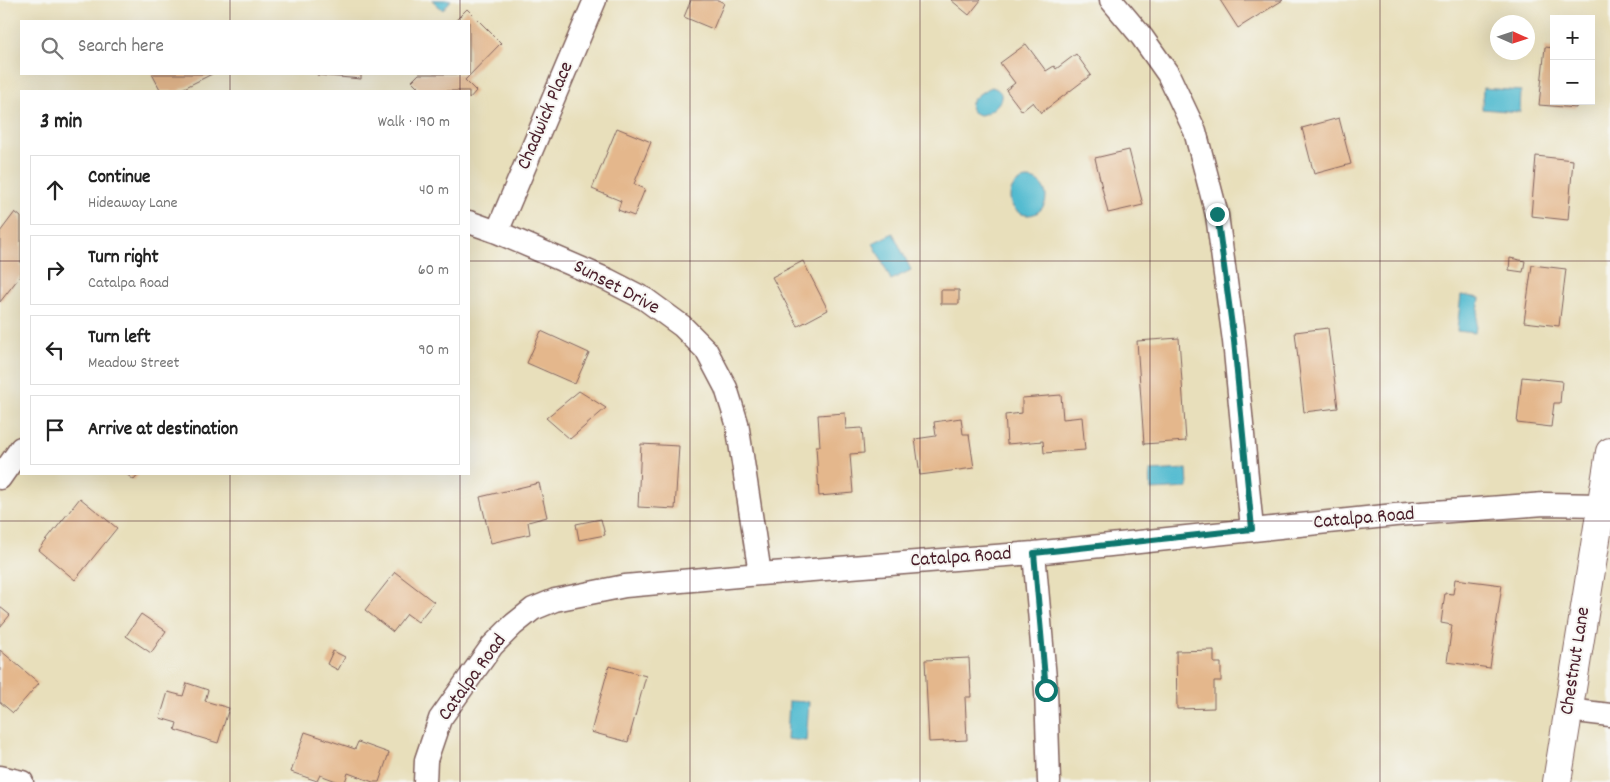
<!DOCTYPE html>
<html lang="en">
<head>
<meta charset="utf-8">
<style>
  body { margin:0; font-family:Dekko,sans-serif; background:#f2f2f2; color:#222 }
  .controls { position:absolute; right:15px; top:15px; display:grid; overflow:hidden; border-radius:0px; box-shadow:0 5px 20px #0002 }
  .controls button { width:45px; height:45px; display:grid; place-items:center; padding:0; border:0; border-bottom:1px solid #e0e0e0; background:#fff; color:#222; font:25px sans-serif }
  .compass { position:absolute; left:1490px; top:15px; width:45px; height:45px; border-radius:50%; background:#fff; box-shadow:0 5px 20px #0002; rotate:93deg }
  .stop { position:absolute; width:15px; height:15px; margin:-11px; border:4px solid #0f766e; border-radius:50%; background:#fff }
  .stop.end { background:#0f766e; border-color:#fff; box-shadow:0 1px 5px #0008 }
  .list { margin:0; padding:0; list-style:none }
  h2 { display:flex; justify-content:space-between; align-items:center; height:65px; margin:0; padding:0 20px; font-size:21px }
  h2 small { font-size:16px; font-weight:400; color:#767676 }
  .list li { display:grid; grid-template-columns:32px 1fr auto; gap:15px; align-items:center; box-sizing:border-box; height:70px; margin:0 10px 10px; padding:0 10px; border:1px solid #e0e0e0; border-radius:0px }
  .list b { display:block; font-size:19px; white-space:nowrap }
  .list p { margin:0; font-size:16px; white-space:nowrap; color:#767676 }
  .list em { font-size:16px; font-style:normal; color:#767676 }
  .icon { flex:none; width:28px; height:28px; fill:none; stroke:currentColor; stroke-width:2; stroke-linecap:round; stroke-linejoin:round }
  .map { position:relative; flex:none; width:1610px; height:782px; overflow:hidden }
  .search { position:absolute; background:#fff; box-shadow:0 5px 20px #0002; left:20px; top:20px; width:450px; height:55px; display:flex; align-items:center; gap:12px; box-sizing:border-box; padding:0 18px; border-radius:0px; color:#767676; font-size:19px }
  .panel { position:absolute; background:#fff; box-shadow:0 5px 20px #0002; left:20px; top:90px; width:450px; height:385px; border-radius:0px }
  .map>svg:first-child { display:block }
  .water { fill:#52bbd0; stroke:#4e6d7e }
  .building { fill:#e4b78c }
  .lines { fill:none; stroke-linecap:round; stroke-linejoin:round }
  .minor-casing { stroke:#81625d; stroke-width:25 }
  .tertiary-casing { stroke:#81625d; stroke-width:30 }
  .minor { stroke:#fff; stroke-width:22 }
  .tertiary { stroke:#fff; stroke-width:28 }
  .route { stroke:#0f766e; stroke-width:6 }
  .grid { fill:none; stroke:#4a1f2b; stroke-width:1; stroke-opacity:0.55 }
  .labels { text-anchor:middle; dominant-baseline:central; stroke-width:4; stroke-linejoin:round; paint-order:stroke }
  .street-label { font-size:20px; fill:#4a1f2b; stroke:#f6f6f2 }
</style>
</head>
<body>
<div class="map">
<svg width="1610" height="782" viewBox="0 0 1610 782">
  <rect width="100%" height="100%" fill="#f6f6f2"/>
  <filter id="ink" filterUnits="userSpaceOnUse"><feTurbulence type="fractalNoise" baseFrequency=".02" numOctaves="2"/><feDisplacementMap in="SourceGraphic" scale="10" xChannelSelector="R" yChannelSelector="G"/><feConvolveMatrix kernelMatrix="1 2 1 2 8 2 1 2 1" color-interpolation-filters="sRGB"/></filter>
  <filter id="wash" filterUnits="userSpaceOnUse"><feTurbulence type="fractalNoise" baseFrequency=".0096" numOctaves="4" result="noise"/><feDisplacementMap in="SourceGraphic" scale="20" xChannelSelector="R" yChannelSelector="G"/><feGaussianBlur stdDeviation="1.12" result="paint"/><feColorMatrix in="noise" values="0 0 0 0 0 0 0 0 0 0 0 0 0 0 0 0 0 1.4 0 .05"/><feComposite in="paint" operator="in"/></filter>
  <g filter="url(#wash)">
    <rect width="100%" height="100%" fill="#e8dfbb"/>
    <!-- water -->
    <path class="water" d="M432,0H451L443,10Z
      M992,87C1014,94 991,114 980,115C978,115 975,113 973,112C963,102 984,90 992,87Z
      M1483,88L1521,91L1520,112L1482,109Z
      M1010 197a18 18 0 1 1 36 0a18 18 0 1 1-36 0Z
      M893,233L911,270L891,280L873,243Z
      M1461,295L1480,298L1475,333L1457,331Z
      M1187,469L1188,488L1151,490L1150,471Z
      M789,701L809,702L806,741L787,739Z"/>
    <g id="blocks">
      <!-- building -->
      <path class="building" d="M691,0H718L724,3L713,29L684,17Z
        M951,0H981L969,15Z
        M1220,0H1283L1238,28Z
        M467,9L501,43L465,80L476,91L469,99V91H418L420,89L412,81L419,74H469V21H455Z
        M1026,44L1046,71L1054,66L1056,69L1076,54L1091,75L1041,113L1033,102L1022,111L1006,90L1015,83L1000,63Z
        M1545,47L1554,48V101H1577L1576,108L1539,105Z
        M152,74H212L178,91H161Z
        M317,74H361V79L317,75Z
        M1339,118L1351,164L1314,174L1302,128Z
        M617,128L651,142L634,184L645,189L634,216L618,210L621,201L592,189Z
        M1129,150L1143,205L1108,213L1095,158Z
        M1536,156L1573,160L1568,220L1531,216Z
        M15,212L21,217V275L0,302V232Z
        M1510,258L1525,261L1523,272L1509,270Z
        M803,261L828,310L798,326L772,277Z
        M1532,265L1566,269L1559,326L1524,322Z
        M941,290H959V304H941Z
        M1328,328L1338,408L1304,412L1295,332Z
        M541,331L589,353L575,384L527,363Z
        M1179,338L1186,441L1144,444L1137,341Z
        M1522,377L1562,381L1560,403H1554L1551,427L1517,423Z
        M579,391L606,408L570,439L546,418Z
        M1061,395L1063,419L1082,417L1085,450L1044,453L1043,441L1007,444L1005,415L1022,413V398Z
        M845,413L846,429L862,428L864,453L850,454L853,493L819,496L816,446H820L818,415Z
        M961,418L963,434H969L974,468L920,475L915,439L936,436L934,422Z
        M641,444L679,446L675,509L638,507Z
        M126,474H139L134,480Z
        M539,483L547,517L528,522L530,534L491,543L480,497Z
        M80,498L117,528L75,580L39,550Z
        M601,519L605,535L579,540L576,524Z
        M395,572L434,602L418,622L407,614L393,632L365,610Z
        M1455,579L1502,585L1490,668L1447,662L1452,625L1441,623L1445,593L1453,594Z
        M0,607L10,615L0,627Z
        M141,614L166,631L151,653L126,636Z
        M0,650L39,683L13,713L0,702Z
        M1214,650V663H1221V681H1214V708L1177,709L1176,651Z
        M333,651L345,657L338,670L327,664Z
        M969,658L971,697H965L967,740L929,742L925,660Z
        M609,666L646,676L628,742L591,732Z
        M187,683L208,690L205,701L229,708L218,743L175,730L177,723L160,718L168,692L183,696Z
        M305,732L355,749L358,742L389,753L379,782H373L348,773L345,782H339L320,775L317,781L291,772Z"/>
    </g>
  </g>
  <g filter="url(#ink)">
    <use href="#blocks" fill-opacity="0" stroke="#81625d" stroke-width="1"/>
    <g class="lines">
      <!-- minor casing -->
      <g class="minor-casing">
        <path id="minor" d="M1111,0L1142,37L1168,74L1195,131L1217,215L1234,341L1252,529
          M469,222L497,232L608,280L645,299L682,326L706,350L726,388L737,423L760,574
          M497,232L595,0
          M0,478L21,448
          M1034,553L1046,690L1049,782
          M1568,710L1610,715
          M0,777L22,782
          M425,782L426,760L440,719L492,646L513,625L533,609L555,600L625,586L760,574L1034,553L1395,515L1544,504L1601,505"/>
      </g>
      <!-- tertiary casing -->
      <g class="tertiary-casing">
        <path id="tertiary" d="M1557,782L1610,452"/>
      </g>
      <!-- minor -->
      <use href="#minor" class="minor"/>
      <!-- tertiary -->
      <use href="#tertiary" class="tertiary"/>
    </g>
  </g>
  <g class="lines" filter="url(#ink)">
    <!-- route -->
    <path class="route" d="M1046,690L1034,553L1252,529L1234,341L1217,214"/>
  </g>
  <!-- grid -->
  <path class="grid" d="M230,0V21M460,0V21M690,0V782M920,0V782M1150,0V782M1380,0V782M230,74V91M460,74V91M0,261H21M469,261H1610M230,474V782M460,474V782M0,521H1610"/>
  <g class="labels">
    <!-- street labels -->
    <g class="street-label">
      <text transform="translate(546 116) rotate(-67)">Chadwick Place</text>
      <text transform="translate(616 288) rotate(28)">Sunset Drive</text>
      <text transform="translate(1364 519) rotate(-5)">Catalpa Road</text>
      <text transform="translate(961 558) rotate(-4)">Catalpa Road</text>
      <text transform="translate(1576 661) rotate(-81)">Chestnut Lane</text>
      <text transform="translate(473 678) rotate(-54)">Catalpa Road</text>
    </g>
  </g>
</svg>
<div class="controls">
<button>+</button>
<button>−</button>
</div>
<svg class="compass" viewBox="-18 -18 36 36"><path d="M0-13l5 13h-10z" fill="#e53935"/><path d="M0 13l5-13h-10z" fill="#767676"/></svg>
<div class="stop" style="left:1046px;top:690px"></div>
<div class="stop end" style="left:1217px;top:214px"></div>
<div class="search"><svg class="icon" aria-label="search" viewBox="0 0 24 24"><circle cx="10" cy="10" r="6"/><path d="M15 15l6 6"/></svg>Search here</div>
<section class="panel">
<h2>3 min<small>Walk · 190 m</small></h2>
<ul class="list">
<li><svg class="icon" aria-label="ahead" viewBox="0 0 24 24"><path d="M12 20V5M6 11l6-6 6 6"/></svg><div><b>Continue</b><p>Hideaway Lane</p></div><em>40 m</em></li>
<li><svg class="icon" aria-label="right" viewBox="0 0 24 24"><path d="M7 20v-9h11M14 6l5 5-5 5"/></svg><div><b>Turn right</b><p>Catalpa Road</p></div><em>60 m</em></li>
<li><svg class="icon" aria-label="left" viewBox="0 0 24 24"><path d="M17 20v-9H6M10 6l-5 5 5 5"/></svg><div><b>Turn left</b><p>Meadow Street</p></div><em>90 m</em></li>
<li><svg class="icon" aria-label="arrive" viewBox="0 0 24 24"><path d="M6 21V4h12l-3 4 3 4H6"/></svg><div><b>Arrive at destination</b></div></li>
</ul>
</section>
</div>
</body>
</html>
